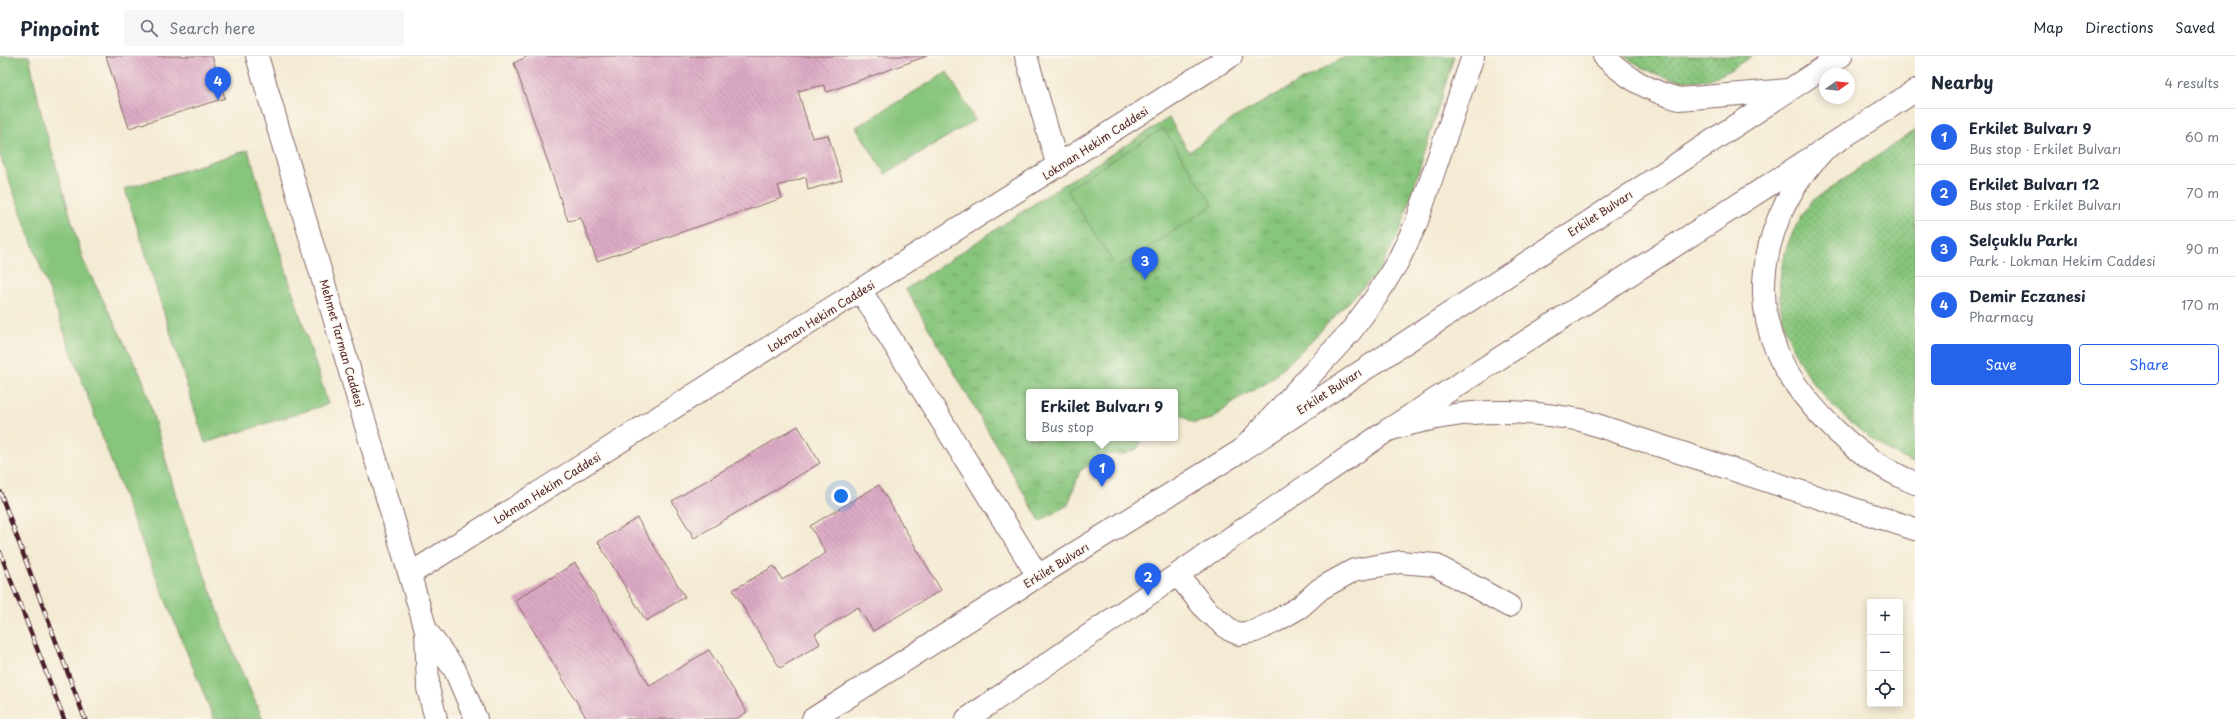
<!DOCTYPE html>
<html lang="en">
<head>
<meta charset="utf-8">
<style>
  body { margin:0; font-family:"Playpen Sans",sans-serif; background:#f6f6f7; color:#1f2937 }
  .controls { position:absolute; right:12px; bottom:12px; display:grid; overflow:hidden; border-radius:4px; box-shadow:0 2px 10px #0003 }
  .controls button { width:36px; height:36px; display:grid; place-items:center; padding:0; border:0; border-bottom:1px solid #e0e1e3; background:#fff; color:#1f2937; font:20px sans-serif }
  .compass { position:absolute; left:1819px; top:12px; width:36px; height:36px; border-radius:50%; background:#fff; box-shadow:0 2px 10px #0003; rotate:75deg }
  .you { position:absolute; left:841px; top:440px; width:14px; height:14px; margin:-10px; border:3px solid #fff; border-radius:50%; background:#1a73e8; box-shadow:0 0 0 6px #1a73e833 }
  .badge { display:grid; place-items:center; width:26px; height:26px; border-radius:50%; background:#2563eb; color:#fff; font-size:13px; font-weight:700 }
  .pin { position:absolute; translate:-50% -33px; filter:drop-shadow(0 1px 2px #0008) }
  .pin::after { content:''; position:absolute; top:21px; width:14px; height:12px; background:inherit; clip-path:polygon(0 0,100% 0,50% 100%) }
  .popup { position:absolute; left:1026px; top:333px; width:152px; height:52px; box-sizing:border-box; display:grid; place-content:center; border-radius:4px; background:#fff; filter:drop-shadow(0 1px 3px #0005); font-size:13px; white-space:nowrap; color:#747a83 }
  .popup b { font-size:15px; color:#1f2937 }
  .popup::after { content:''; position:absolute; left:50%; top:100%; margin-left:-8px; border:8px solid transparent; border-top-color:#fff }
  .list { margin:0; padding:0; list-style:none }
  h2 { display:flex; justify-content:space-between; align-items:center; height:52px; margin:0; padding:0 16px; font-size:17px }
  h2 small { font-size:13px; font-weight:400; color:#747a83 }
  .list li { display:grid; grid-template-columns:26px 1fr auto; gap:12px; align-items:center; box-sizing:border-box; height:56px; padding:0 16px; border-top:1px solid #e0e1e3 }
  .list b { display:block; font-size:15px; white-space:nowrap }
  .list p { margin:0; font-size:13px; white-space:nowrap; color:#747a83 }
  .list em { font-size:13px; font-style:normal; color:#747a83 }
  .actions { display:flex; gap:8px; padding:12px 16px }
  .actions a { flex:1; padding:9px 0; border:1px solid #2563eb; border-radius:4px; text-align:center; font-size:14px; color:#2563eb }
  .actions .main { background:#2563eb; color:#fff }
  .icon { flex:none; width:22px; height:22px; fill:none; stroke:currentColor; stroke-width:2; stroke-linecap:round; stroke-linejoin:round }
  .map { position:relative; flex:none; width:1915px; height:663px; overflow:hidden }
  header { display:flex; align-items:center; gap:24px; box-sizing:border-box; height:56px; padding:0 20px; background:#fff; border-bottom:1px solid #e0e1e3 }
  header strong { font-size:19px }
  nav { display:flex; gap:22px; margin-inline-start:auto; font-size:14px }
  .search { width:280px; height:36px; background:#f6f6f7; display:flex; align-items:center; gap:10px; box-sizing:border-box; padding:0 14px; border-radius:4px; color:#747a83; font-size:15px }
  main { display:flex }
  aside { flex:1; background:#fff }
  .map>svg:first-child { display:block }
  .grass { fill:url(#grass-dots); stroke:#687253 }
  .park { fill:url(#park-tufts); stroke:#687253 }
  .garden { fill:#87c57b; stroke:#687253 }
  .building { fill:url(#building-back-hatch) }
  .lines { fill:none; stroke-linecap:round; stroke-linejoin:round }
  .minor-casing { stroke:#866666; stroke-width:24 }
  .major-casing { stroke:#866666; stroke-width:24 }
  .highway-casing { stroke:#866666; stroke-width:24 }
  .minor { stroke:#fff; stroke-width:22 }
  .major { stroke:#fff; stroke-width:22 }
  .highway { stroke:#fff; stroke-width:22 }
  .rail-casing { stroke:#4a1f2b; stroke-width:4.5 }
  .rail { stroke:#fbf7ec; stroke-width:3; stroke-dasharray:9; stroke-linecap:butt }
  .labels { text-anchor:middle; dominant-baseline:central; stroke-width:3; stroke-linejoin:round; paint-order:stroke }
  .street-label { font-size:11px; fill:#4a1f2b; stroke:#fbf7ec }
</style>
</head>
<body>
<header>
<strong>Pinpoint</strong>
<div class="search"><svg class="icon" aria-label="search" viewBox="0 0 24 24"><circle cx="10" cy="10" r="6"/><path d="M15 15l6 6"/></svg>Search here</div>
<nav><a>Map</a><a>Directions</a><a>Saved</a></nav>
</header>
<main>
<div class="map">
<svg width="1915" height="663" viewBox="0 0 1915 663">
  <defs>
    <pattern id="grass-dots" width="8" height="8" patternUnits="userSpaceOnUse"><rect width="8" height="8" fill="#87c57b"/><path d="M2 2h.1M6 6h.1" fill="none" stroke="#709f65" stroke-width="1.8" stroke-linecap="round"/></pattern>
    <pattern id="park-tufts" width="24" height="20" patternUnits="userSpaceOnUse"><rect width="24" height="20" fill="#87c57b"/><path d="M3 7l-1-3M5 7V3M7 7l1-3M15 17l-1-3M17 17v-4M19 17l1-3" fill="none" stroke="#709f65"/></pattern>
    <pattern id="building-back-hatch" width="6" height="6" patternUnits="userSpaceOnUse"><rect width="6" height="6" fill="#ddaac5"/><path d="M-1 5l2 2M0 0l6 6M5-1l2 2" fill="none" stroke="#b58aa0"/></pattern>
  </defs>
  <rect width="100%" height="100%" fill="#fbf7ec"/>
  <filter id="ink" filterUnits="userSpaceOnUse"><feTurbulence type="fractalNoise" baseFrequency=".025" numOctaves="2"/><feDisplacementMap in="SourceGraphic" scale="8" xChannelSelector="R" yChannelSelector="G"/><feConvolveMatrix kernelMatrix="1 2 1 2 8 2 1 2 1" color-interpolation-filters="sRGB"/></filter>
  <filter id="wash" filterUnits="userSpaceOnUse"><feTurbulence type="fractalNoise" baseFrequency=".012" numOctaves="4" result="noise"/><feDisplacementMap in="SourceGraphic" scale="16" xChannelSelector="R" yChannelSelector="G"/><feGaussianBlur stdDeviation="0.9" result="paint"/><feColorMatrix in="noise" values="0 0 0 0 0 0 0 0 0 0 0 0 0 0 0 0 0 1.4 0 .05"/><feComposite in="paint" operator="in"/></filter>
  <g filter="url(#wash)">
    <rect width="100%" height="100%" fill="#f4ebd4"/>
    <!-- grass -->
    <path class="grass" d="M1625,0H1752C1740,7 1726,18 1713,22C1684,31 1648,18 1625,0Z
      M1915,74V408C1890,397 1867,381 1847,363C1779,303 1754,221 1812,145Z"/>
    <!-- park -->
    <path class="park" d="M1346,0H1454L1401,173L1379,215L1298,298L1267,327L1237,343L1213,363L1194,367L1179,358L1175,361V336H1029V382H1143L1137,393L1122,399L1105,398L1080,415L1068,449L1040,465L906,233L1064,128L1169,62L1189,96L1234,62Z"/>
    <!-- garden -->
    <path class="garden" d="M0,0H29L42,61L83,204L143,324L178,447L236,603L263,663H214L127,449L0,99Z
      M947,16L975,64L885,118L856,71Z
      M1163,72L1213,149L1117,212L1067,134Z
      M248,94L328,348L205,387L125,133Z"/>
    <g id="blocks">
      <!-- building -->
      <path class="building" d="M106,0H212L225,42L129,72Z
        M528,0H927L827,36L824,29L798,35L812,82L828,79L842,124L808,134L806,121L778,130L782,142L597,205L581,162L568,165L514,7Z
        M798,370L820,407L694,482L672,445Z
        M879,429L941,534L873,575L858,551L815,578L820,588L780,612L733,534L774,510L782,524L826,497L810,470Z
        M637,462L685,541L646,565L598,486Z
        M575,507L650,630L709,594L747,656L736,663H587L515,544Z"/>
    </g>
  </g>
  <g filter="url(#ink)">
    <use href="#blocks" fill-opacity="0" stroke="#866666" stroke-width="1"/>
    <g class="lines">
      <!-- minor casing -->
      <g class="minor-casing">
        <path id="minor" d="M257,0L426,574L428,632L436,663
          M1026,0L1058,111
          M861,235L1038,520
          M410,518L1231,0
          M1178,519L1206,554L1230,574L1239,578L1255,575L1274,566L1300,551L1320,533L1354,514L1400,506L1435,509L1509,550
          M426,574L455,614L476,663"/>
      </g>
      <!-- major casing -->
      <g class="major-casing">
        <path id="major" d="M813,663L1038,520L1242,394L1841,0
          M967,663L1388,374L1915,35"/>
      </g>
      <!-- highway casing -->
      <g class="highway-casing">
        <path id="highway" d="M1604,0C1626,22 1649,35 1679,43L1788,34
          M1822,96C1772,149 1747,227 1777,296C1788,322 1807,345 1826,365C1851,391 1881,413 1915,427
          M1388,374C1458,353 1510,351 1581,364L1915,473
          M1242,394L1351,275L1376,241L1398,205L1416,168L1473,0"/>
      </g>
      <!-- minor -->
      <use href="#minor" class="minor"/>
      <!-- major -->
      <use href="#major" class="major"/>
      <!-- highway -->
      <use href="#highway" class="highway"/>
      <!-- rail casing -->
      <g class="rail-casing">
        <path id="rail" d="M0,436L85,663
          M0,496L64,663"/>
      </g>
      <!-- rail -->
      <use href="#rail" class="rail"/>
    </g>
  </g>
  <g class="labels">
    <!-- street labels -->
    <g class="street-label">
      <text transform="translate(1095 87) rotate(-33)">Lokman Hekim Caddesi</text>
      <text transform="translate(1600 157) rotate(-33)">Erkilet Bulvarı</text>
      <text transform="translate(821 260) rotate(-32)">Lokman Hekim Caddesi</text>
      <text transform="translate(342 287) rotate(74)">Mehmet Tarman Caddesi</text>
      <text transform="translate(1329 335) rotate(-33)">Erkilet Bulvarı</text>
      <text transform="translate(547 432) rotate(-32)">Lokman Hekim Caddesi</text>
      <text transform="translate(1056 509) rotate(-32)">Erkilet Bulvarı</text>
    </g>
  </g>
</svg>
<div class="controls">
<button>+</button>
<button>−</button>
<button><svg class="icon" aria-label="locate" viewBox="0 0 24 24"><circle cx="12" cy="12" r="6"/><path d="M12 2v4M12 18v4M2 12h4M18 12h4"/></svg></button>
</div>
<svg class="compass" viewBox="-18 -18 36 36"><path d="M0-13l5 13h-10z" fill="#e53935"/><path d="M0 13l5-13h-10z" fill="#747a83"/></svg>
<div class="you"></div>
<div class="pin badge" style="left:1102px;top:431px">1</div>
<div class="popup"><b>Erkilet Bulvarı 9</b>Bus stop</div>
<div class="pin badge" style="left:1148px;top:540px">2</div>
<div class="pin badge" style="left:1145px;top:224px">3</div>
<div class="pin badge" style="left:218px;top:44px">4</div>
</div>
<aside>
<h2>Nearby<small>4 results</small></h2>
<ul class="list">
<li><span class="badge">1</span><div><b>Erkilet Bulvarı 9</b><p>Bus stop · Erkilet Bulvarı</p></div><em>60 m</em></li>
<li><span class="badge">2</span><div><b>Erkilet Bulvarı 12</b><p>Bus stop · Erkilet Bulvarı</p></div><em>70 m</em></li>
<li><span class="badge">3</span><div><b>Selçuklu Parkı</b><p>Park · Lokman Hekim Caddesi</p></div><em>90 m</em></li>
<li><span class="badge">4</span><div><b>Demir Eczanesi</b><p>Pharmacy</p></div><em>170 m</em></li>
</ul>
<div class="actions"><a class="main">Save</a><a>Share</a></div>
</aside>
</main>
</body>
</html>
